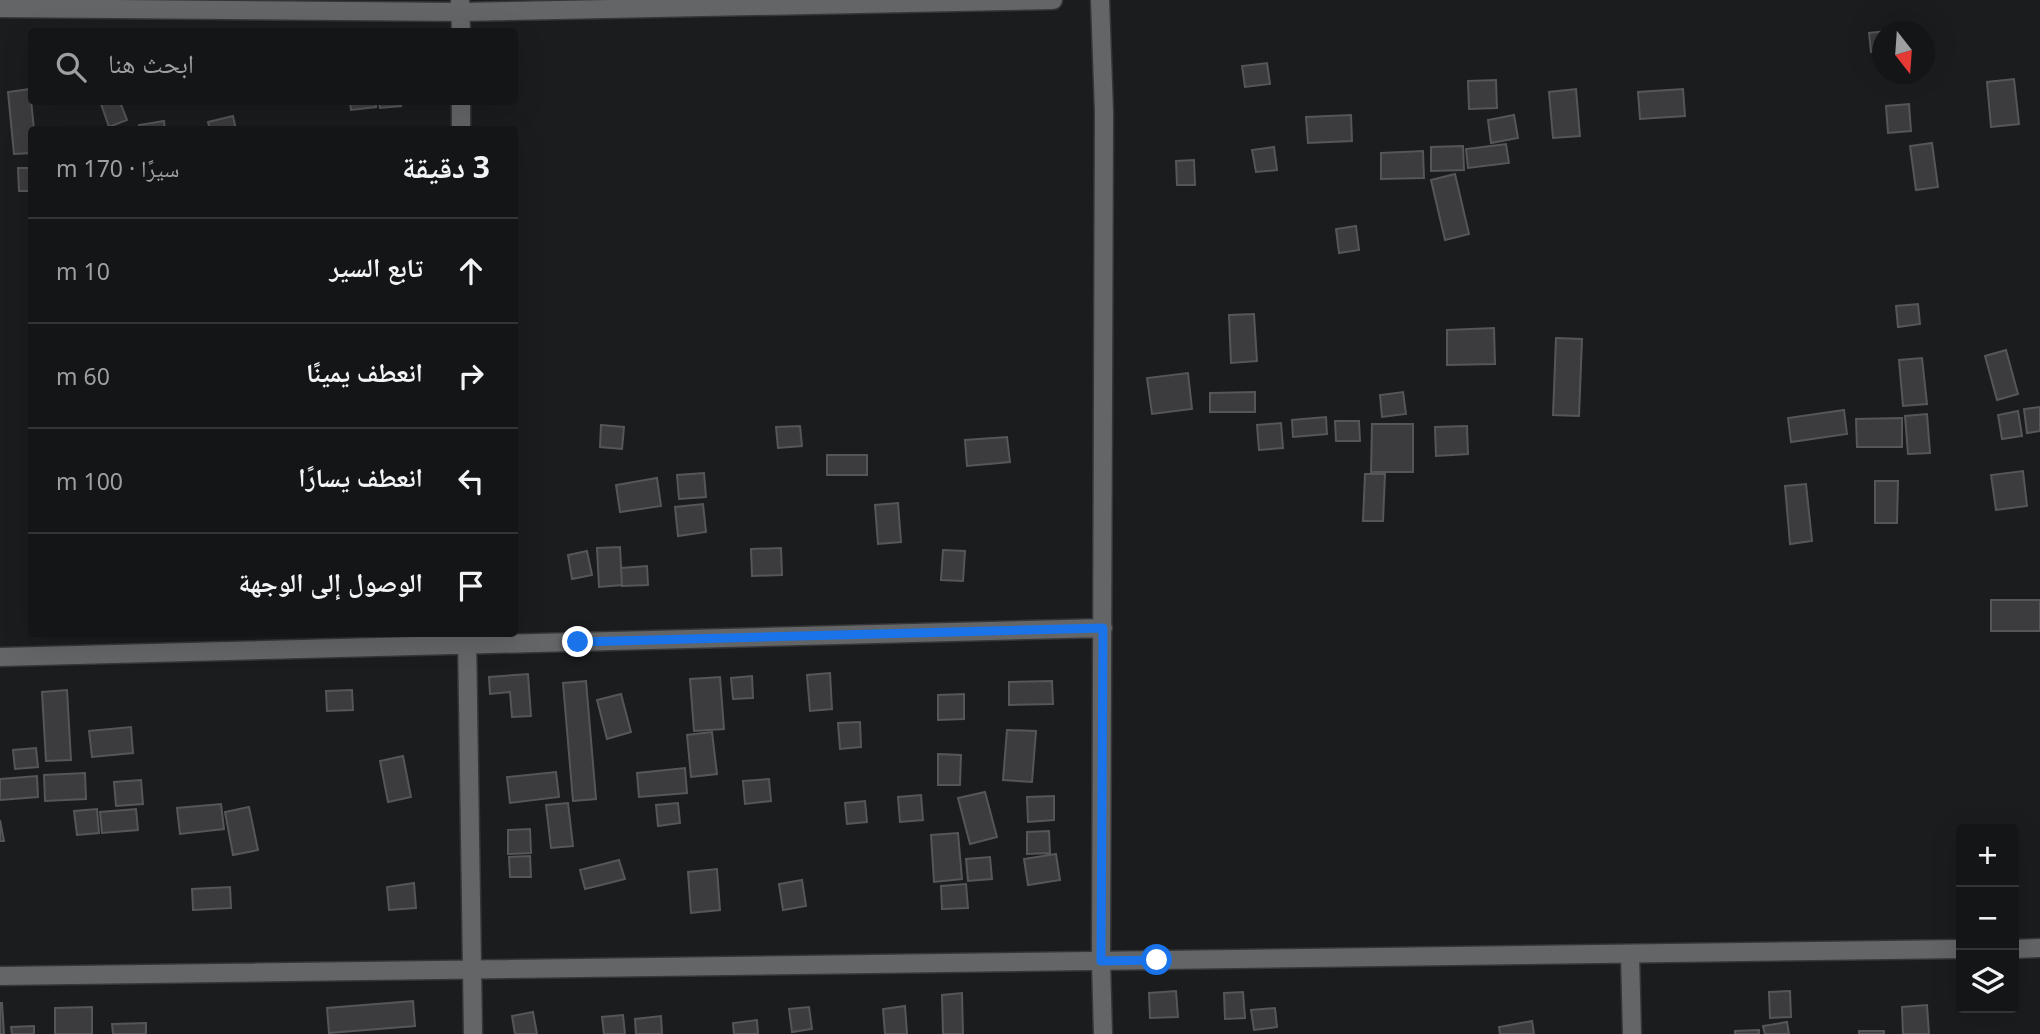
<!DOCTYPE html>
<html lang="ar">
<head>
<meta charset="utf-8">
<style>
  body { margin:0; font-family:"Noto Sans","Noto Naskh Arabic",sans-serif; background:#1d1e1f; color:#f1f3f6; direction:rtl }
  .controls { position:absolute; right:21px; bottom:21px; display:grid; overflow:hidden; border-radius:7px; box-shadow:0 7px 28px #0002 }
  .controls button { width:63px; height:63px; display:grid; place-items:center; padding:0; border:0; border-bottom:2px solid #333435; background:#141516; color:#f1f3f6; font:35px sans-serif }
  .compass { position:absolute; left:1872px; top:21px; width:63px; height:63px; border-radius:50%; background:#141516; box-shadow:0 7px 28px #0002; rotate:163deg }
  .stop { position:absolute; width:21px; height:21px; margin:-16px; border:5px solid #1a73e8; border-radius:50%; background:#fff }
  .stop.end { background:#1a73e8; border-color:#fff; box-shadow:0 2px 7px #0008 }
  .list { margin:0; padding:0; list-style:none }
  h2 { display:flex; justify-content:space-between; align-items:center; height:91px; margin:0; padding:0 28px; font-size:30px }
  h2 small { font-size:23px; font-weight:400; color:#9d9fa1 }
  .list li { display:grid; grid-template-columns:46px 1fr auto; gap:21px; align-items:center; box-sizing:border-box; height:105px; padding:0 28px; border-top:2px solid #333435 }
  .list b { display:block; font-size:26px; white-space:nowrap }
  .list em { font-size:23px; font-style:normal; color:#9d9fa1 }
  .icon { flex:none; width:38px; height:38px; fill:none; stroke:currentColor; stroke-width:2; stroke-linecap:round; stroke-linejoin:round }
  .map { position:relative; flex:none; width:2040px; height:1034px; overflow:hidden; direction:ltr }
  .search { position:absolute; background:#141516; box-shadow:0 7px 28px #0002; left:28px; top:28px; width:490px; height:77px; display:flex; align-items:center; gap:18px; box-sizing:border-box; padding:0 24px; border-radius:7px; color:#9d9fa1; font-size:26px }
  .panel { position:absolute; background:#141516; box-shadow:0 7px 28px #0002; left:28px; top:126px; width:490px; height:511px; border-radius:7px; direction:rtl }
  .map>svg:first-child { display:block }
  .building { fill:#3c3c3f; stroke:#555658; stroke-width:2 }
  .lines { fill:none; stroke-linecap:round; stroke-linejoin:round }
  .minor-casing { stroke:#363638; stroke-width:21 }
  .minor { stroke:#646567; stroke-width:18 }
  .route { stroke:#1a73e8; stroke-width:9 }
</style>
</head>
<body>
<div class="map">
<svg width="2040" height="1034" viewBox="0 0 2040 1034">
  <rect width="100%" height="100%" fill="#1b1c1e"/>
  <!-- building -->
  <path class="building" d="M1906,29V32H1882V51L1871,52L1869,33Z
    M1267,63L1270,84L1245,87L1242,66Z
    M2014,79L2019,124L1991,127L1987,82Z
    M1496,80L1497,108L1469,109L1468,81Z
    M30,89L34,130H32V153L14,154L8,92Z
    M1576,89L1580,136L1553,138L1549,92Z
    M1683,89L1685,116L1640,119L1638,92Z
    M107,102H120L127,120L109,127L101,104Z
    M350,102H376V107L351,110Z
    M379,102H400L401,106L380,108Z
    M1909,104L1911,131L1888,133L1886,106Z
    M1351,115L1352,141L1308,143L1306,117Z
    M1514,115L1518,138L1491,143L1488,120Z
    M233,116L236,130H210L208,122Z
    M164,121L165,130H140L139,125Z
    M1932,143L1938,187L1916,190L1910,146Z
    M1506,144L1509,163L1468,168L1466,149Z
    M1463,146L1464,170L1431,171V147Z
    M1274,147L1277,170L1256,172L1252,150Z
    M1423,151L1424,178L1381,179V153Z
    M1194,160L1195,185H1177L1176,161Z
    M18,168H32V191H19Z
    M1455,174L1469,234L1445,240L1431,180Z
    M1356,226L1359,250L1339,253L1336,229Z
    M1918,304L1920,324L1898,327L1896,306Z
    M1254,314L1257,361L1231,363L1229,315Z
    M1494,328L1495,364L1447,365V330Z
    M1556,338L1582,339L1579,416L1553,415Z
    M2006,350L2018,394L1997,400L1985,356Z
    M1922,358L1927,404L1903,406L1899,360Z
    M1188,373L1192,409L1152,414L1147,378Z
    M1255,392V412H1210V393Z
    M1403,392L1406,414L1382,417L1380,395Z
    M2040,407V431L2027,433L2024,409Z
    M1844,410L1847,434L1791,442L1788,418Z
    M2018,411L2022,436L2002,439L1998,415Z
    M1927,414L1930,453L1908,454L1905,416Z
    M1326,417L1327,434L1293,437L1292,420Z
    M1902,418V447H1857L1856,419Z
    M1335,421H1359L1360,441H1336Z
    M1281,423L1283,448L1259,450L1257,425Z
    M1372,424H1413V472H1371Z
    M601,425L624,427L622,449L600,447Z
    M800,426L802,446L778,448L776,427Z
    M1467,426L1468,454L1436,456L1435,427Z
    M1007,437L1010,462L967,466L965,440Z
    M827,455H867V475H827Z
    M2023,471L2027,506L1996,510L1991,475Z
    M704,473L706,497L679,499L677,475Z
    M1365,474H1385L1383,521H1363Z
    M657,478L661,506L620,512L616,485Z
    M1875,481H1898L1897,523H1875Z
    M1806,484L1812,541L1790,544L1785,486Z
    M898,503L901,542L878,544L875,505Z
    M703,504L706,532L678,536L675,507Z
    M620,547L622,585L599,587L597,548Z
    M781,548L782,575L752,576L751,549Z
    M943,550L965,551L963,581L941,580Z
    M587,551L592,575L572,579L568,555Z
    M647,566L648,585L622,586L621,568Z
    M1991,600H2040V631H1991Z
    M830,673L832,709L810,711L807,675Z
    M528,674L531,716L512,717L510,692L490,694L489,677Z
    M752,676L753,698L733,699L731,678Z
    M720,677L724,729L694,731L690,679Z
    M586,681L596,799L573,801L563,683Z
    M1052,681L1053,704L1009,705V682Z
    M67,690L71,760L46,761L42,692Z
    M352,690L353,710L327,711L326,691Z
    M621,694L631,732L607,739L597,700Z
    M964,694V719L938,720V695Z
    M860,722L861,747L840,749L838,723Z
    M131,727L133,753L92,757L89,731Z
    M1007,730L1036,731L1032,782L1003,780Z
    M712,732L717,774L691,777L687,735Z
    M36,748L38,767L15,769L13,750Z
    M938,754L961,755L960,785H938Z
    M403,756L411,797L388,802L380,761Z
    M685,768L687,793L639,797L637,773Z
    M556,772L559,797L510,803L507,777Z
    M85,773L86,799L45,801L44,775Z
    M37,776L38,797L0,800V779Z
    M769,779L771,801L745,804L743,781Z
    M141,780L143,804L116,806L114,782Z
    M985,792L997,837L970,844L958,798Z
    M921,795L923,820L900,822L898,797Z
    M1054,796V820L1028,822L1027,797Z
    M865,801L867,822L847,824L845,803Z
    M568,803L573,846L551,848L546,805Z
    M678,803L680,823L658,826L656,805Z
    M221,804L224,829L180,834L177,808Z
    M249,807L258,850L233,855L225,812Z
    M97,809L99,833L77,835L74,811Z
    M136,809L138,830L102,833L100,812Z
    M0,820L4,841H0Z
    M530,829L531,853L508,854V830Z
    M1049,831L1050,853L1027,854V832Z
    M958,833L962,879L934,882L931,835Z
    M1056,854L1060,880L1028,885L1024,859Z
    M530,856L531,877H510L509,857Z
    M990,857L992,879L968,881L966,859Z
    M619,860L625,879L585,889L580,870Z
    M717,869L720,910L691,913L688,872Z
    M802,880L806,906L783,910L779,884Z
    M414,883L416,908L389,910L387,887Z
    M966,884L968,908L942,909L941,886Z
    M230,887L231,908L193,910L192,889Z
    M1176,991L1178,1017L1150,1018L1149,993Z
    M1790,991L1791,1017L1770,1018L1769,992Z
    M1243,992L1245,1018L1225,1019L1224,993Z
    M962,993L963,1034H943L942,995Z
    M413,1001L415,1026L329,1033L327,1008Z
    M0,1003H2L4,1034H0Z
    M1927,1005L1929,1034H1903L1902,1007Z
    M905,1006L907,1034H885L883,1009Z
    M92,1007V1034H55V1008Z
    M809,1007L812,1029L792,1032L789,1009Z
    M1275,1008L1277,1027L1254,1030L1251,1010Z
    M533,1012L537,1034H515L512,1016Z
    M623,1015L625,1034H604L602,1017Z
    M661,1016L662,1034H636L635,1019Z
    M757,1020L758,1034H734L733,1023Z
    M1532,1021L1534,1034H1500L1499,1027Z
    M1787,1022L1789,1034H1765L1763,1026Z
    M146,1023V1034H113L112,1024Z
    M34,1026V1034H12L11,1027Z
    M1759,1030V1034H1735V1031Z
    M1859,1031H1884V1034H1859Z"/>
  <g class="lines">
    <!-- minor casing -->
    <g class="minor-casing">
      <path id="minor" d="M460,0L461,32
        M1100,0L1104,112L1101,961L1103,1034
        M0,8L461,12L1053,0
        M461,102V130
        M467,635L473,1034
        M0,657L1103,628
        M2014,949L2040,948
        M1630,954L1632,1034
        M0,976L1961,949"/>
    </g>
    <!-- minor -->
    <use href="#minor" class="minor"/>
  </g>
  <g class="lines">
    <!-- route -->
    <path class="route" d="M578,642L1103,628L1101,961L1157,960"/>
  </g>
</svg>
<div class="controls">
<button>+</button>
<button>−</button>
<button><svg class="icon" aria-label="layers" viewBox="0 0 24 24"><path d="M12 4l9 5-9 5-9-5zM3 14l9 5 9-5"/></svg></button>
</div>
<svg class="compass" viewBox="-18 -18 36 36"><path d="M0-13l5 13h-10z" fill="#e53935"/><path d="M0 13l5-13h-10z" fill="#9d9fa1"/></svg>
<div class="stop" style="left:1157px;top:960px"></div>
<div class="stop end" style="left:578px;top:642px"></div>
<div class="search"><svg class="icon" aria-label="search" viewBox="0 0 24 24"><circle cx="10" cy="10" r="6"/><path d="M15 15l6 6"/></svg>ابحث هنا</div>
<section class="panel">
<h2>3 دقيقة<small>سيرًا · 170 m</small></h2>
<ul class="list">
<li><svg class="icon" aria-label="ahead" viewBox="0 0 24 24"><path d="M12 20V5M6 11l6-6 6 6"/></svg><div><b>تابع السير</b></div><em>10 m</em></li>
<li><svg class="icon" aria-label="right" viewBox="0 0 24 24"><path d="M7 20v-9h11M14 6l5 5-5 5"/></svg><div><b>انعطف يمينًا</b></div><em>60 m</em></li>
<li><svg class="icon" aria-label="left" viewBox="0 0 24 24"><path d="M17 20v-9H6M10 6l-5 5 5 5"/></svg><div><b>انعطف يسارًا</b></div><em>100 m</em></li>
<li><svg class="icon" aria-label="arrive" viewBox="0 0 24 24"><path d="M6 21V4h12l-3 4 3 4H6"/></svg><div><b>الوصول إلى الوجهة</b></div></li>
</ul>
</section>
</div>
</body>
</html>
